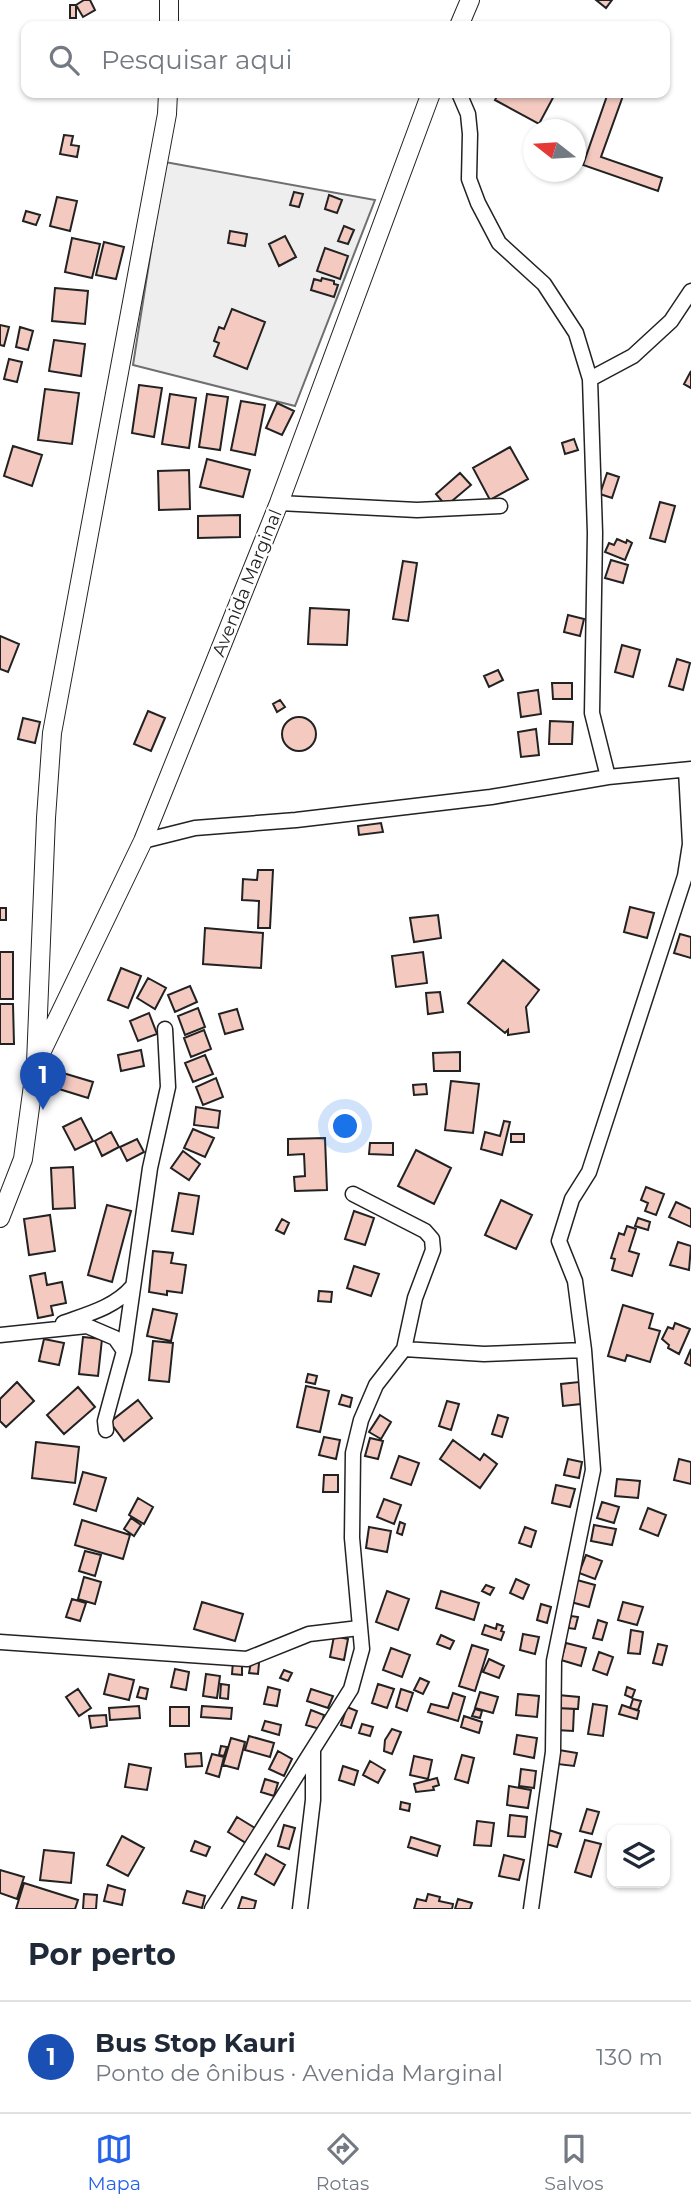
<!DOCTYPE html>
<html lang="pt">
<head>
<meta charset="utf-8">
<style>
  body { margin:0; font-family:Montserrat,sans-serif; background:#f6f6f7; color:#1f2937 }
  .controls { position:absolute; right:21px; bottom:21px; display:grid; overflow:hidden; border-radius:14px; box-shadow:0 2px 5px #0004 }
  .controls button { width:63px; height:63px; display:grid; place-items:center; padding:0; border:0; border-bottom:2px solid #e0e1e3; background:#fff; color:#1f2937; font:35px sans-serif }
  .compass { position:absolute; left:523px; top:119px; width:63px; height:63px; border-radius:50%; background:#fff; box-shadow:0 2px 5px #0004; rotate:287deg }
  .you { position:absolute; left:346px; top:1127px; width:24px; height:24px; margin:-18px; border:5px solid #fff; border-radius:50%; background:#1a73e8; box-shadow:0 0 0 10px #1a73e833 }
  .badge { display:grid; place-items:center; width:46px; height:46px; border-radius:50%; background:#2563eb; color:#fff; font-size:23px; font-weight:700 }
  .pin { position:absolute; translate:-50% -58px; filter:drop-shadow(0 2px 4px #0008) }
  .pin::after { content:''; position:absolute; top:37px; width:24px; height:21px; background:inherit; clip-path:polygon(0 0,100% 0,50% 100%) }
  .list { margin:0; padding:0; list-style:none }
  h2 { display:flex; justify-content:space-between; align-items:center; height:91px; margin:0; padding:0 28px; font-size:30px }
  h2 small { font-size:23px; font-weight:400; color:#747a83 }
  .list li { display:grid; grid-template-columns:46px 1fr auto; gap:21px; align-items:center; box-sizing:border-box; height:112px; padding:0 28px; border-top:2px solid #e0e1e3 }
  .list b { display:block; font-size:26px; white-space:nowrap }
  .list p { margin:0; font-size:23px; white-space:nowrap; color:#747a83 }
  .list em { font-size:23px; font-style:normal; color:#747a83 }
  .icon { flex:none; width:38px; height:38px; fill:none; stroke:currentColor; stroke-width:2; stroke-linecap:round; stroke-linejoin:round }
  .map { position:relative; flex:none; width:691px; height:1909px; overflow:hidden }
  .search { position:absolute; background:#fff; box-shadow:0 2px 5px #0004; left:21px; right:21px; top:21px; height:77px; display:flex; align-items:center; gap:18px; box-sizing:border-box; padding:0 24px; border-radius:14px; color:#747a83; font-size:26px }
  .sheet { height:203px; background:#fff }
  nav { display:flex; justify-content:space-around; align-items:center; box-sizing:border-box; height:98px; border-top:2px solid #e0e1e3; background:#fff; font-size:19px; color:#747a83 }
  nav a { display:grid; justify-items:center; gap:4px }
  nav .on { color:#2563eb }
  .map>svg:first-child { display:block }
  .green { fill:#eee; stroke:#6f6f6f; stroke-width:2 }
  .building { fill:#f3c9c0; stroke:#222; stroke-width:2 }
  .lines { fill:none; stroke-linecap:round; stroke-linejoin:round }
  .minor-casing { stroke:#222; stroke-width:17 }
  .tertiary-casing { stroke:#222; stroke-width:20 }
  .minor { stroke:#fff; stroke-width:14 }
  .tertiary { stroke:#fff; stroke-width:18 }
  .labels { text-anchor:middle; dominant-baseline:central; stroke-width:5; stroke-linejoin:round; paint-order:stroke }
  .street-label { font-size:18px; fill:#222; stroke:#fff }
</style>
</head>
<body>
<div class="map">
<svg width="691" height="1909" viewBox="0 0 691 1909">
  <rect width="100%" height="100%" fill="#fff"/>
  <!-- green -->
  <path class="green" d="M165,162L375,200L295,406L133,365Z"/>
  <!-- building -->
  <path class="building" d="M84,0H90L95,10L83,17L76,5Z
    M596,0H612L606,8Z
    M70,5H76V18H70Z
    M499,93H553L555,94L539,124L495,100Z
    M608,93H624L601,157L662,178L658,191L583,165Z
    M64,135L73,136L71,145L79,146L77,157L60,154Z
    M294,192L303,194L299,207L290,205Z
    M329,195L342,200L337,213L325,209Z
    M57,197L77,201L70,231L50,226Z
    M26,211L40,215L36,225L23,221Z
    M344,226L354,230L348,244L338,241Z
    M230,231L247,234L245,246L228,243Z
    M285,236L296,257L279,266L269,244Z
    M72,238L100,244L92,278L65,272Z
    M104,242L124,247L116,279L96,275Z
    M325,248L348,256L340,279L317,271Z
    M322,278L334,281V284L338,285L334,297L311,290L314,279L321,281Z
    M55,288L88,291L85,324L52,321Z
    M232,309L265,322L247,369L214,356L219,343L214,341L219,327L224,329Z
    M0,325L9,327L4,346L0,345Z
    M20,327L33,331L28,350L16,347Z
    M54,340L85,344L81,376L49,371Z
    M9,359L22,362L17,382L4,379Z
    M691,371V388L684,384Z
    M139,385L162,388L154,437L132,433Z
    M45,389L79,393L72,444L38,440Z
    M170,394L196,398L189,448L162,444Z
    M207,394L228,397L220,450L199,447Z
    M241,401L265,405L255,455L231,450Z
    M277,403L294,411L282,435L266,428Z
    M574,439L578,450L565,454L562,443Z
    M13,446L42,455L32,486L4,476Z
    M510,447L528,479L490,500L473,468Z
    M207,459L250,470L243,497L200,487Z
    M189,470L190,509L159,510L158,471Z
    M460,473L471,485L446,506L436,494Z
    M607,473L619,477L612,498L600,494Z
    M660,502L675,506L665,542L650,538Z
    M240,515V537L198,538V516Z
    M617,539L626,543L627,540L632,543L625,560L605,552L609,543L614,545Z
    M611,560L628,565L623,583L605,578Z
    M403,561L417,563L408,621L393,619Z
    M310,608L349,610L347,645L308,644Z
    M568,615L584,619L580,636L564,632Z
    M0,636L19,644L8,672L0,669Z
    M622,645L640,650L633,677L615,672Z
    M677,659L690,663L683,690L669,686Z
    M498,670L503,680L489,687L484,676Z
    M552,683H572V699H553Z
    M538,690L541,714L521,717L518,693Z
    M280,700L285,707L277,712L273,704Z
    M148,711L165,718L151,751L134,744Z
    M282 734a17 17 0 1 1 34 0a17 17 0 1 1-34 0Z
    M23,718L40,722L35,743L18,739Z
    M550,721L573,722L572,744H549Z
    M536,729L539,755L521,757L518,732Z
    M381,823L383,832L359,835L358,826Z
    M258,870H273L270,928H258L259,901L242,900L243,879L257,880Z
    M630,907L654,913L647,938L624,932Z
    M0,908H6V920H0Z
    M438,915L441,938L414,942L410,918Z
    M205,928L263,933L261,968L203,964Z
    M680,934L691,937V958L674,953Z
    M0,952H13V999H0Z
    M423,952L427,983L396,987L392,956Z
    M503,960L539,990L526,1007L529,1032L508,1035V1030L505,1033L468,1003Z
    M121,968L141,976L128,1008L108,1000Z
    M148,978L166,988L155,1009L137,998Z
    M190,986L197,1002L175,1012L168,995Z
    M440,992L443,1012L428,1014L426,993Z
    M0,1004H13L14,1044H0Z
    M198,1008L205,1027L185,1035L178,1016Z
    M237,1009L243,1029L225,1034L219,1014Z
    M149,1013L157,1034L138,1041L130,1021Z
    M204,1030L211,1049L191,1057L184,1038Z
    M141,1050L144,1066L121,1071L118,1055Z
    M460,1052V1071H434L433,1053Z
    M205,1055L213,1074L193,1082L185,1063Z
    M63,1073L93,1082L88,1098L59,1089Z
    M216,1078L223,1097L203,1105L196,1087Z
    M451,1081L479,1084L473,1133L445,1130Z
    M426,1084L427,1094L414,1095L413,1085Z
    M196,1107L220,1111L218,1128L194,1125Z
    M81,1118L93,1141L75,1150L63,1127Z
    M504,1121L510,1122L502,1155L481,1149L485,1132L500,1136Z
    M193,1129L214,1138L205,1157L184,1148Z
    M111,1132L119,1147L102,1156L95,1141Z
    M511,1134H524V1142H511Z
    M325,1138L327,1190L295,1191L294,1177L305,1176L304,1154L288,1155V1139Z
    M137,1139L144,1152L127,1161L120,1147Z
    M370,1143H393V1155L369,1154Z
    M416,1150L451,1168L434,1204L398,1186Z
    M183,1151L200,1164L189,1180L171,1168Z
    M73,1167L75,1208L53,1209L51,1168Z
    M646,1187L664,1194L656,1215L645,1211L648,1203L641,1200Z
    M179,1193L199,1196L193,1234L172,1231Z
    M501,1200L532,1215L516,1249L485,1235Z
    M676,1202L691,1209V1227L669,1217Z
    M107,1205L131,1211L112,1282L88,1275Z
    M354,1211L374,1218L365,1245L345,1239Z
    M50,1215L55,1251L29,1255L24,1219Z
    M638,1218L650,1222L648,1230L635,1226Z
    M282,1219L289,1223L284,1234L276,1230Z
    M627,1226L636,1229L629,1251L639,1254L632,1276L612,1270L615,1259L611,1258L619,1233L624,1235Z
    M678,1242L691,1246L689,1270L670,1265Z
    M153,1251L173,1253L171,1263L186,1265L182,1293L167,1291V1295L149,1292Z
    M354,1266L379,1274L371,1296L347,1288Z
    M45,1273L47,1285L62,1282L66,1303L51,1306L53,1315L38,1318L30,1276Z
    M319,1291L332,1292L331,1302L318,1301Z
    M623,1305L653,1314L649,1328L660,1331L650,1362L627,1355L625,1361L608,1356Z
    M153,1309L177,1314L171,1341L147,1336Z
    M675,1323L690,1329L679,1354L668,1348L669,1345L662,1339L668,1327L673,1329Z
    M83,1337L102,1339L98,1376L79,1374Z
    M44,1339L64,1343L59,1365L39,1361Z
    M153,1341L173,1343L169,1382L149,1380Z
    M691,1349V1366L685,1363Z
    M308,1374L317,1376L315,1384L306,1382Z
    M17,1382L34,1401L6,1427L0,1421V1399Z
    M579,1382L581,1404L563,1406L561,1384Z
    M306,1386L329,1391L320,1432L297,1427Z
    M78,1387L95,1407L64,1434L47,1415Z
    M342,1395L352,1398L350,1407L339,1404Z
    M138,1400L152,1418L124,1441L110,1422Z
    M447,1401L459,1404L451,1430L439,1426Z
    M380,1415L391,1422L381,1439L369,1432Z
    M498,1415L508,1418L502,1437L492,1434Z
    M324,1437L340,1440L336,1459L319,1455Z
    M370,1438L383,1441L378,1459L365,1456Z
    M453,1440L480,1460L484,1454L497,1464L480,1488L440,1459Z
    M36,1442L79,1447L75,1483L32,1478Z
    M399,1456L419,1463L411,1485L391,1478Z
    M568,1459L582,1462L579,1478L564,1475Z
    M679,1459L691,1462V1484L674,1480Z
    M83,1472L106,1478L96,1511L74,1504Z
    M324,1475H338V1492H323Z
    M617,1479L640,1481L638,1498L615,1496Z
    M556,1485L575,1489L570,1507L552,1503Z
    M138,1498L153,1507L144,1524L129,1515Z
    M384,1499L401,1505L394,1524L377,1517Z
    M602,1502L619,1507L614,1523L597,1518Z
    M648,1508L666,1515L658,1536L640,1529Z
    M131,1518L141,1525L134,1536L124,1529Z
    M82,1520L130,1535L123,1559L75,1545Z
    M400,1522L405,1524L402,1535L397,1533Z
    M594,1525L616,1529L612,1545L591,1541Z
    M369,1527L391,1531L387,1552L366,1548Z
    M525,1527L536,1531L531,1547L519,1543Z
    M85,1551L101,1555L95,1576L79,1571Z
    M586,1555L602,1561L595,1579L579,1573Z
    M84,1577L101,1582L95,1604L78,1599Z
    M516,1579L529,1585L523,1599L510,1593Z
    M577,1580L595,1585L589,1607L571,1602Z
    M486,1585L494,1588L490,1595L482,1591Z
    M387,1591L409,1599L398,1630L376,1622Z
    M441,1591L479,1603L474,1620L436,1608Z
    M72,1599L86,1603L80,1621L66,1617Z
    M202,1602L243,1614L235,1641L194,1629Z
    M623,1602L643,1607L637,1625L618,1620Z
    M541,1604L551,1607L547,1623L537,1620Z
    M571,1616L578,1617L575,1629L568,1628Z
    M598,1620L607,1623L602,1640L593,1638Z
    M497,1624L503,1626L501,1631L504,1632L501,1640L482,1634L485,1625L496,1629Z
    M631,1630L643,1632L640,1654L628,1653Z
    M523,1634L539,1637L535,1654L520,1650Z
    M441,1635L454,1641L450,1649L437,1644Z
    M334,1636L348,1639L344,1660L330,1657Z
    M566,1643L586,1648L581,1666L561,1660Z
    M658,1644L667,1646L662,1665L653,1663Z
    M472,1645L488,1650L475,1691L459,1686Z
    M391,1648L410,1655L402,1677L383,1670Z
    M599,1652L613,1657L607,1675L593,1670Z
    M489,1659L504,1666L499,1678L483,1672Z
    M233,1661L242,1662V1675L232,1674Z
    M251,1662L259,1663L258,1674L249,1673Z
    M175,1669L189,1672L186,1690L171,1687Z
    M284,1670L292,1673L288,1681L280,1678Z
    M109,1674L134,1680L129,1700L104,1694Z
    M206,1674L220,1676L217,1698L203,1696Z
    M420,1678L429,1682L423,1694L414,1690Z
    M221,1684L229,1685L228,1699L220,1698Z
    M378,1684L394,1689L387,1708L372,1703Z
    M140,1687L148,1689L146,1699L137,1697Z
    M268,1687L280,1690L277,1706L264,1704Z
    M627,1687L635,1690L632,1698L625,1695Z
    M78,1689L91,1708L79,1716L66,1697Z
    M311,1689L333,1696L328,1708L307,1701Z
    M401,1689L413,1693L407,1711L396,1707Z
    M480,1692L498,1697L493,1713L475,1708Z
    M453,1693L465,1697L458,1721L428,1712L431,1704L448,1708Z
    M518,1694L539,1696L537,1717L516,1715Z
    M558,1695L579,1697L578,1709L557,1708Z
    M633,1699L641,1701L638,1710L630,1708Z
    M593,1704L607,1706L603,1736L588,1734Z
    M622,1705L639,1711L637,1719L619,1714Z
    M139,1706L140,1718L110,1720L109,1708Z
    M202,1706L232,1708L231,1719L201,1717Z
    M170,1707H189V1726H170Z
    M347,1707L357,1711L351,1728L341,1725Z
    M557,1708L574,1709L573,1731L556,1730Z
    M475,1709L482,1711L480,1718L472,1716Z
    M311,1710L324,1715L320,1729L306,1725Z
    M106,1715L107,1726L91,1728L89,1716Z
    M464,1716L482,1722L479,1733L461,1727Z
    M265,1721L281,1725L279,1735L262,1730Z
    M362,1724L373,1727L370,1736L359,1733Z
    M392,1729L401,1732L392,1754L384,1751L385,1740Z
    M517,1735L537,1738L534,1758L514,1754Z
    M249,1736L274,1743L270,1757L245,1750Z
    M231,1738L245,1742L238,1769L223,1765Z
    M221,1746L227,1747L224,1756L219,1755Z
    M559,1750L577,1753L574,1766L557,1764Z
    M278,1751L292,1759L284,1776L269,1769Z
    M201,1753L202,1766L186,1767L185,1754Z
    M212,1754L224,1757L219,1777L206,1773Z
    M462,1755L474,1758L468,1783L455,1779Z
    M414,1756L432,1760L428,1779L410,1775Z
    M370,1761L385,1770L378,1783L363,1775Z
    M129,1764L151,1768L147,1790L125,1787Z
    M343,1766L358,1771L354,1785L339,1780Z
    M521,1769L536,1771L534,1788L519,1786Z
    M437,1778L439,1785L433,1787L434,1790L416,1792L414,1784Z
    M265,1779L278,1783L274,1796L261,1792Z
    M509,1786L531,1790L528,1808L507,1805Z
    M401,1802L410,1804L409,1811L400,1809Z
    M587,1809L599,1812L592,1834L580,1831Z
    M510,1815L527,1817L525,1837L508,1836Z
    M237,1817L255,1828L246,1843L228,1832Z
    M477,1821L494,1823L491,1846L474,1845Z
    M284,1825L295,1828L289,1849L278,1846Z
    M549,1830L561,1834L557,1847L546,1844Z
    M122,1836L144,1848L128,1876L107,1865Z
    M411,1837L440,1846L437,1856L408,1847Z
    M585,1840L601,1844L591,1877L575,1872Z
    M195,1841L210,1847L206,1856L191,1851Z
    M44,1850L74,1853L71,1883L40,1880Z
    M266,1854L285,1865L274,1885L255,1874Z
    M504,1855L524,1860L519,1880L499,1876Z
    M0,1870L24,1877L17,1899L0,1893Z
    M24,1883L78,1900L75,1909H16Z
    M108,1885L125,1890L122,1905L104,1901Z
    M187,1891L205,1896L202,1908L183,1903Z
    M84,1894L97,1895L96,1909H83Z
    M428,1894L440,1897L439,1901L453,1904L452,1909H414L417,1899L426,1901Z
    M242,1897L256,1901L254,1909H238Z
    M458,1899L472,1903L470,1909H455Z"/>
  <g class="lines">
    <!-- minor casing -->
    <g class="minor-casing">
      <path id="minor" d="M459,93L468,114L470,134L469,179L478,203L499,243L544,284L576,333L590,379L595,533L592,713L608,777
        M590,379L633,356L671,321L691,291
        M279,503L417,510L500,506
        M143,841L195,828L296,820L491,797L608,777L691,769
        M353,1194L425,1231L432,1239L433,1250L415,1298L404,1349
        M63,1323C88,1314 115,1307 132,1287
        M0,1335L87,1326L115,1338L124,1351L105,1421L106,1430
        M124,1351L150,1168L168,1087L165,1029
        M0,1642L247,1659L309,1634L359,1628
        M212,1909L351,1689L362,1649L352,1538L353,1453L361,1420L376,1385L404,1349L484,1354L584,1350
        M300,1909L313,1800V1751
        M531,1909L553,1752L554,1661L593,1470L584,1350L575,1281L559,1241L572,1199L589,1172L685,876L690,844L686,770"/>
    </g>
    <!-- tertiary casing -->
    <g class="tertiary-casing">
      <path id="tertiary" d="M169,26V0
        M459,26L470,0
        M39,1057L143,841L279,503L431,93
        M0,1218L23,1159L36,1063L46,818L52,733L167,114L168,93"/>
    </g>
    <!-- minor -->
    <use href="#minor" class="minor"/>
    <!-- tertiary -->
    <use href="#tertiary" class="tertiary"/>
  </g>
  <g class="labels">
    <!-- street labels -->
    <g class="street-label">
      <text transform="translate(247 583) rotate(-68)">Avenida Marginal</text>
    </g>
  </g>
</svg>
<div class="controls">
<button><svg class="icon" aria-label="layers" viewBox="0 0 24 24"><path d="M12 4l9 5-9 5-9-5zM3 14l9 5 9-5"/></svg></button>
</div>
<svg class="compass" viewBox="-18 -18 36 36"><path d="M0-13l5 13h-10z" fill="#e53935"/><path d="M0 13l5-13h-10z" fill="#747a83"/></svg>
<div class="you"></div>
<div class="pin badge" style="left:43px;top:1110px;background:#1a4fb4">1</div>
<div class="search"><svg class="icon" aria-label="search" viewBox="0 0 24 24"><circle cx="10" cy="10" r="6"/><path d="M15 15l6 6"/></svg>Pesquisar aqui</div>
</div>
<section class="sheet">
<h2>Por perto<small></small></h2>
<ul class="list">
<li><span class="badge" style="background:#1a4fb4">1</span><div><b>Bus Stop Kauri</b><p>Ponto de ônibus · Avenida Marginal</p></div><em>130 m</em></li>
</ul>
</section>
<nav>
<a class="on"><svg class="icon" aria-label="map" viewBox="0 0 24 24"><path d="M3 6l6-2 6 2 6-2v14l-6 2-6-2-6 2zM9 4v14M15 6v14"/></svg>Mapa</a>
<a><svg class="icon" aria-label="directions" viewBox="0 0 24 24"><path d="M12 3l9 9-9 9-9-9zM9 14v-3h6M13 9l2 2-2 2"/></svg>Rotas</a>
<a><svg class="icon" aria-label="saved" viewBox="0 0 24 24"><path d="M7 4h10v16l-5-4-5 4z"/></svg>Salvos</a>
</nav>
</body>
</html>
